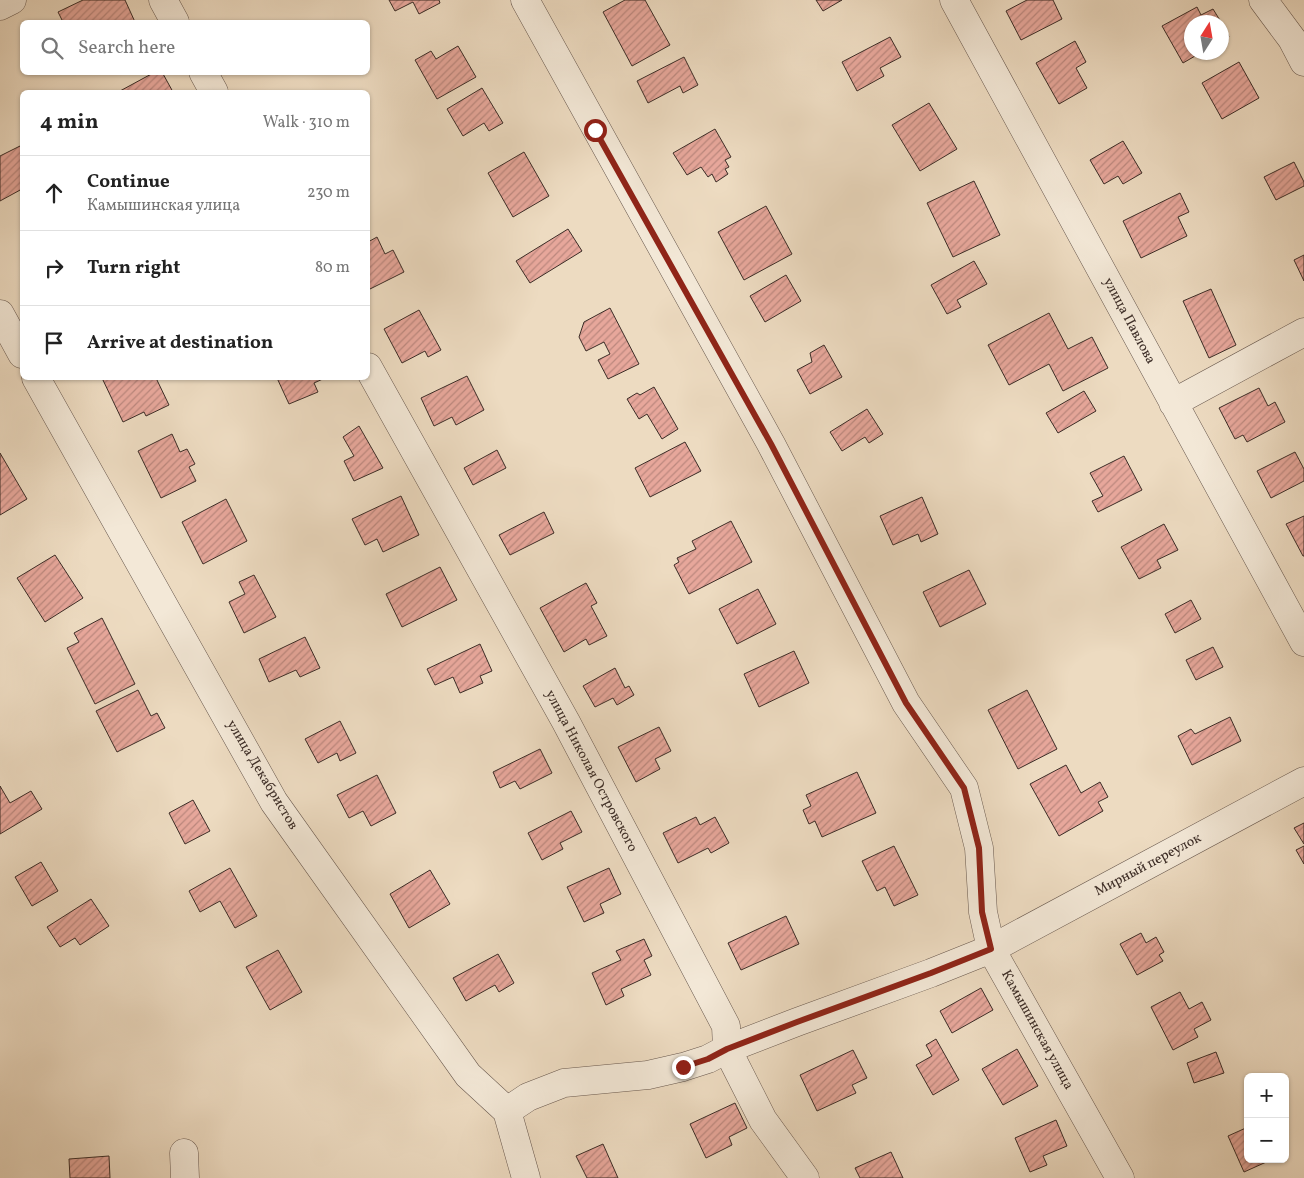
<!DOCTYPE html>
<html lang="en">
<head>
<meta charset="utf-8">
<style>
  body { margin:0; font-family:Vollkorn,serif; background:#f6f6f6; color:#222 }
  .controls { position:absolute; right:15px; bottom:15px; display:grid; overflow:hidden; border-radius:8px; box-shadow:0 1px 4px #0004 }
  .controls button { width:45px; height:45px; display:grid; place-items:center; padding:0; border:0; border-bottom:1px solid #e0e0e0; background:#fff; color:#222; font:25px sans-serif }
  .compass { position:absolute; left:1184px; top:15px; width:45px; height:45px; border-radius:50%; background:#fff; box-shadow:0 1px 4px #0004; rotate:11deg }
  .stop { position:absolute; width:15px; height:15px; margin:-11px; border:4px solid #8f2418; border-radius:50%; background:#fff }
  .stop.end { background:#8f2418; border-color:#fff; box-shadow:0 1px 5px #0008 }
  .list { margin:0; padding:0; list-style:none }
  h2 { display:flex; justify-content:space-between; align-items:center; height:65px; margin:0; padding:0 20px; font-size:21px }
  h2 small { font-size:16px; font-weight:400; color:#767676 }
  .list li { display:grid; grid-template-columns:32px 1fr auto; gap:15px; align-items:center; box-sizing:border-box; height:75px; padding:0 20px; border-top:1px solid #e0e0e0 }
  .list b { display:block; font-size:19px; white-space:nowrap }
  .list p { margin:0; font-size:16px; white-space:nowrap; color:#767676 }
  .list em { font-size:16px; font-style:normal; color:#767676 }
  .icon { flex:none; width:28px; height:28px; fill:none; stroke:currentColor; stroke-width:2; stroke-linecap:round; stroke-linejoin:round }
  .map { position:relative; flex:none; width:1304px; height:1178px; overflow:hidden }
  .search { position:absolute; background:#fff; box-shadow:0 1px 4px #0004; left:20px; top:20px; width:350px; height:55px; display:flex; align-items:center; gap:12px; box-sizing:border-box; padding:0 18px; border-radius:8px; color:#767676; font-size:19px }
  .panel { position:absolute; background:#fff; box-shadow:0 1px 4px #0004; left:20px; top:90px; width:350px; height:290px; border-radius:8px }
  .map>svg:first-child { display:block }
  .building { fill:url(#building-hatch); stroke:#3c2d27 }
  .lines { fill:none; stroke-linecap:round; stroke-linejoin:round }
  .minor-casing { stroke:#68584e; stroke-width:29 }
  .minor { stroke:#f3e8d7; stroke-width:28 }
  .route { stroke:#8f2418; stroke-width:6 }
  .labels { text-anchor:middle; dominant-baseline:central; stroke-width:4; stroke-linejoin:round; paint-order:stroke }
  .street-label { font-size:14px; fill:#3c2d27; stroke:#f3e8d7 }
</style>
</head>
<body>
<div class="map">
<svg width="1304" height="1178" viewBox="0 0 1304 1178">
  <defs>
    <pattern id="building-hatch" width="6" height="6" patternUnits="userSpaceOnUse" patternTransform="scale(1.25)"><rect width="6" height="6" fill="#e7a79b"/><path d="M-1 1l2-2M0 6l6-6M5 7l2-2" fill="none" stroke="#bc887e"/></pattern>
  </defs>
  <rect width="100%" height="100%" fill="#eddbc1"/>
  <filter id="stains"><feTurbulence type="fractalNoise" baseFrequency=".004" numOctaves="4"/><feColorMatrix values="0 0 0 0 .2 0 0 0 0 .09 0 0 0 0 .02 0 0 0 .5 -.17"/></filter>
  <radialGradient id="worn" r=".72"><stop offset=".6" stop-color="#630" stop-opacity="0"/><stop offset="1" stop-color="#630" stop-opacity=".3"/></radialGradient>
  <!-- building -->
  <path class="building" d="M83,0H125L135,22H63L58,12Z
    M389,0H439L440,3L419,14L413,2L395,11Z
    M625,0H645L670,45L632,66L603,12Z
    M816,0H842L823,11Z
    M1027,0H1053L1062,19L1021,40L1006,11Z
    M1197,7L1201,15L1213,9L1221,22H1192V52H1202L1183,63L1162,26Z
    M1222,23L1229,37L1222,42Z
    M890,37L901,57L880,68L884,76L857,91L842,62Z
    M1075,41L1086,62L1076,68L1087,88L1059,104L1036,63Z
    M458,46L476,77L437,99L415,60L431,51L436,59Z
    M684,57L698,85L683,93L680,86L648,103L637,81Z
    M1239,62L1259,98L1222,119L1202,83Z
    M155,72H162L173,92H121L120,91Z
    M482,88L503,123L489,131L484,123L463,136L447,109Z
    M929,103L957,149L920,171L892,125Z
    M715,129L731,157L725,160L729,167L725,169L728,174L716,182L712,174L708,177L701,167L687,175L673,153Z
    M1123,141L1142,173L1123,184L1118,176L1104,184L1090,160Z
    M20,146L22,150V189L0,201V156Z
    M524,152L549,196L513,217L488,173Z
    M1294,162L1304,182V186L1276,200L1264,177Z
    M974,181L1000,235L953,257L927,203Z
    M1180,193L1189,212L1178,217L1187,236L1141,258L1123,221Z
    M766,206L792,254L744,280L718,232Z
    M568,229L582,251L530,283L516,261Z
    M377,237L385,254L393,250L404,272L368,290V242Z
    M1304,255V281L1294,260Z
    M974,261L987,284L957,300L961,307L947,314L931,285Z
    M786,275L801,301L765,322L750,296Z
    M1211,289L1236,345L1209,358L1183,301Z
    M610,308L639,364L608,379L598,360L610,354L604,342L586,351L579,337L584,322Z
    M419,310L441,350L428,357L425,351L402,363L384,329Z
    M1049,313L1068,349L1092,337L1108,368L1063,391L1049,364L1009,385L988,345Z
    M824,345L842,377L810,394L797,370L812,362L810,353Z
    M467,376L484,410L456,425L452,417L434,426L421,398Z
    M102,378H156L169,405L146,416L144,412L123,422Z
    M277,378H325L314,383L318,392L289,404Z
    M654,387L678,429L662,439L647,414L639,419L627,399L637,393L640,395Z
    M1259,388L1268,406L1275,402L1285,422L1247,442L1243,435L1235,439L1219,408Z
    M1084,391L1096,411L1058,433L1046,413Z
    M867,409L883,434L869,443L865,437L842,451L830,432Z
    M359,426L383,468L354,481L344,461L354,456L343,437Z
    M172,434L180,452L187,449L195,464L189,467L196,481L161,498L138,451Z
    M685,442L701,471L650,497L635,468Z
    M497,450L506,468L473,485L464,468Z
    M1295,452L1304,469V481L1271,498L1257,471Z
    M0,453L27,499L0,515Z
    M1124,456L1142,490L1098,512L1092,501L1103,496L1090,473Z
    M401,496L419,535L383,552L377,539L365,545L352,519Z
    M922,497L938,534L921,542L918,534L893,545L880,516Z
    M226,499L247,541L203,564L182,522Z
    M544,512L554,533L510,555L499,535Z
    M1304,516V556H1303L1286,524Z
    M731,521L752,562L689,594L674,565L679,562L677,558L696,549L692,541Z
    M1164,524L1178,550L1157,560L1161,568L1139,579L1121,547Z
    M55,555L83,598L45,622L17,578Z
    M440,567L457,600L402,627L386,594Z
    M969,570L986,604L940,627L923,592Z
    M254,575L276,617L244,633L229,602L245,594L239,582Z
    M586,583L597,603L591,606L607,636L589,645L586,639L564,652L540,608Z
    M758,589L776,624L737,644L719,609Z
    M1191,600L1201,619L1175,633L1165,614Z
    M102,618L135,684L95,704L67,648L79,642L74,633Z
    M305,637L320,668L300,677L296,670L269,682L259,659Z
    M480,644L492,671L480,676L483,683L460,693L453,677L435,685L427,669Z
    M1213,647L1223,667L1196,680L1186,660Z
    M794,651L809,683L759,707L744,674Z
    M615,668L625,688L629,686L634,695L617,705L613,698L595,707L583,686Z
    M138,690L151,716L157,713L165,728L117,752L96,711Z
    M1027,690L1057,749L1018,769L988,710Z
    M1230,717L1241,741L1192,765L1178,736L1191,729L1195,734Z
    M340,721L356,753L340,761L337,753L318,763L305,739Z
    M659,727L671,751L655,759L660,769L636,782L618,747Z
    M540,749L552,773L520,789L515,781L500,788L493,772Z
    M1066,765L1081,793L1100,782L1108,797L1098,802L1103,811L1059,836L1030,784Z
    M857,772L876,813L822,837L815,821L809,824L803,810L811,806L806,795Z
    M377,775L396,813L371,826L363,811L349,818L337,795Z
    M0,786L10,803L31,791L42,809L0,834Z
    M193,800L210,831L185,844L169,813Z
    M571,811L582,832L560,843L563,849L542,860L528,833Z
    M696,817L700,825L715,817L729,843L711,853L708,848L678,863L663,833Z
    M1304,823V844L1294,828Z
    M894,846L918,895L894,906L885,887L877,891L862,861Z
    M1304,846V864L1296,850Z
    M41,862L58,891L32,906L15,877Z
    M230,868L257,916L235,928L220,901L200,912L189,891Z
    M609,868L621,894L600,904L604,913L584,922L567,887Z
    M430,870L450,904L409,928L390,894Z
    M91,899L109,926L80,945L75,938L60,947L47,927Z
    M786,916L799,944L741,970L728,943Z
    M1141,933L1146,943L1156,937L1164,952L1159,955L1163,961L1137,975L1120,944Z
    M644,939L652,956L644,960L651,975L621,989L624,996L606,1005L592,973L621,960L616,951Z
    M278,950L302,992L270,1010L246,967Z
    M498,954L514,983L499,992L495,985L466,1001L453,978Z
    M981,988L993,1010L952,1033L940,1011Z
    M1180,992L1189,1009L1202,1002L1211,1020L1194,1029L1198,1037L1173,1050L1151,1007Z
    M936,1039L959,1080L933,1095L916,1065L932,1056L926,1045Z
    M1017,1049L1038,1086L1003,1105L982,1069Z
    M853,1050L867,1078L852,1085L856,1093L817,1111L800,1075Z
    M1216,1052L1224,1073L1194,1083L1187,1063Z
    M735,1103L747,1128L729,1137L732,1145L706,1158L690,1124Z
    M1056,1120L1067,1146L1043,1156L1047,1165L1030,1172L1015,1138Z
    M1248,1127V1159H1273L1244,1172L1228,1136Z
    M603,1144L618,1178H587L576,1156Z
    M891,1152L903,1178H860L855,1168Z
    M109,1156L110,1178H70L69,1159Z"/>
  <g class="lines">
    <!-- minor casing -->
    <g class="minor-casing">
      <path id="minor" d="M163,0L175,22
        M525,0L771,444L906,703L964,788L979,848L983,912L991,949L1120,1178
        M954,0L1304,642
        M1263,0L1292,39L1304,62
        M0,6L12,0
        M203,72L214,92
        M0,314L22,354
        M368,367L566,722L726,1026L727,1049L763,1120L805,1178
        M36,378L274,802L468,1075L507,1111L526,1178
        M1173,403L1304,332
        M507,1111L528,1097L564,1083L648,1075L683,1067L708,1059L727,1049L797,1022L931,973L991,949L1304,781
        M184,1153L185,1178"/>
    </g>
    <!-- minor -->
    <use href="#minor" class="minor"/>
  </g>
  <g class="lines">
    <!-- route -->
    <path class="route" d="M595,130L771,444L906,703L964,788L979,848L982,912L991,949L931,973L797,1022L727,1049L708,1059L683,1067"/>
  </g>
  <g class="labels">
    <!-- street labels -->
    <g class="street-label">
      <text transform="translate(1129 321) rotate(62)">улица Павлова</text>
      <text transform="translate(591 771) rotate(62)">улица Николая Островского</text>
      <text transform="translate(262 775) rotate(59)">улица Декабристов</text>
      <text transform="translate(1148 865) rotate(-28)">Мирный переулок</text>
      <text transform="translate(1037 1030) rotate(61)">Камышинская улица</text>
    </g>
  </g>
  <rect width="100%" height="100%" filter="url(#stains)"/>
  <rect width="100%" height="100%" fill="url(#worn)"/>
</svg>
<div class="controls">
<button>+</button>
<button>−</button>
</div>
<svg class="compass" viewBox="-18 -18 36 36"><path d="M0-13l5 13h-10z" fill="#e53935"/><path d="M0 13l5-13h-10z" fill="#767676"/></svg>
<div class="stop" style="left:595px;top:130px"></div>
<div class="stop end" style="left:683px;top:1067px"></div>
<div class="search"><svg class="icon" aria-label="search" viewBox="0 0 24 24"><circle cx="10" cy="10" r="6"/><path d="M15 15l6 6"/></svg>Search here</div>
<section class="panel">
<h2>4 min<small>Walk · 310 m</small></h2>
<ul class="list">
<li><svg class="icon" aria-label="ahead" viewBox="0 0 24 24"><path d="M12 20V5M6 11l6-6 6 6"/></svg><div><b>Continue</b><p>Камышинская улица</p></div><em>230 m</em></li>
<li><svg class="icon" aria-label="right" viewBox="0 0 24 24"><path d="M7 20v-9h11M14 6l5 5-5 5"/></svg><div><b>Turn right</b></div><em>80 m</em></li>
<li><svg class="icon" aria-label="arrive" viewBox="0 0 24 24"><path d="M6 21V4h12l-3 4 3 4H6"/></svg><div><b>Arrive at destination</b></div></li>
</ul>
</section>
</div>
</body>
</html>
